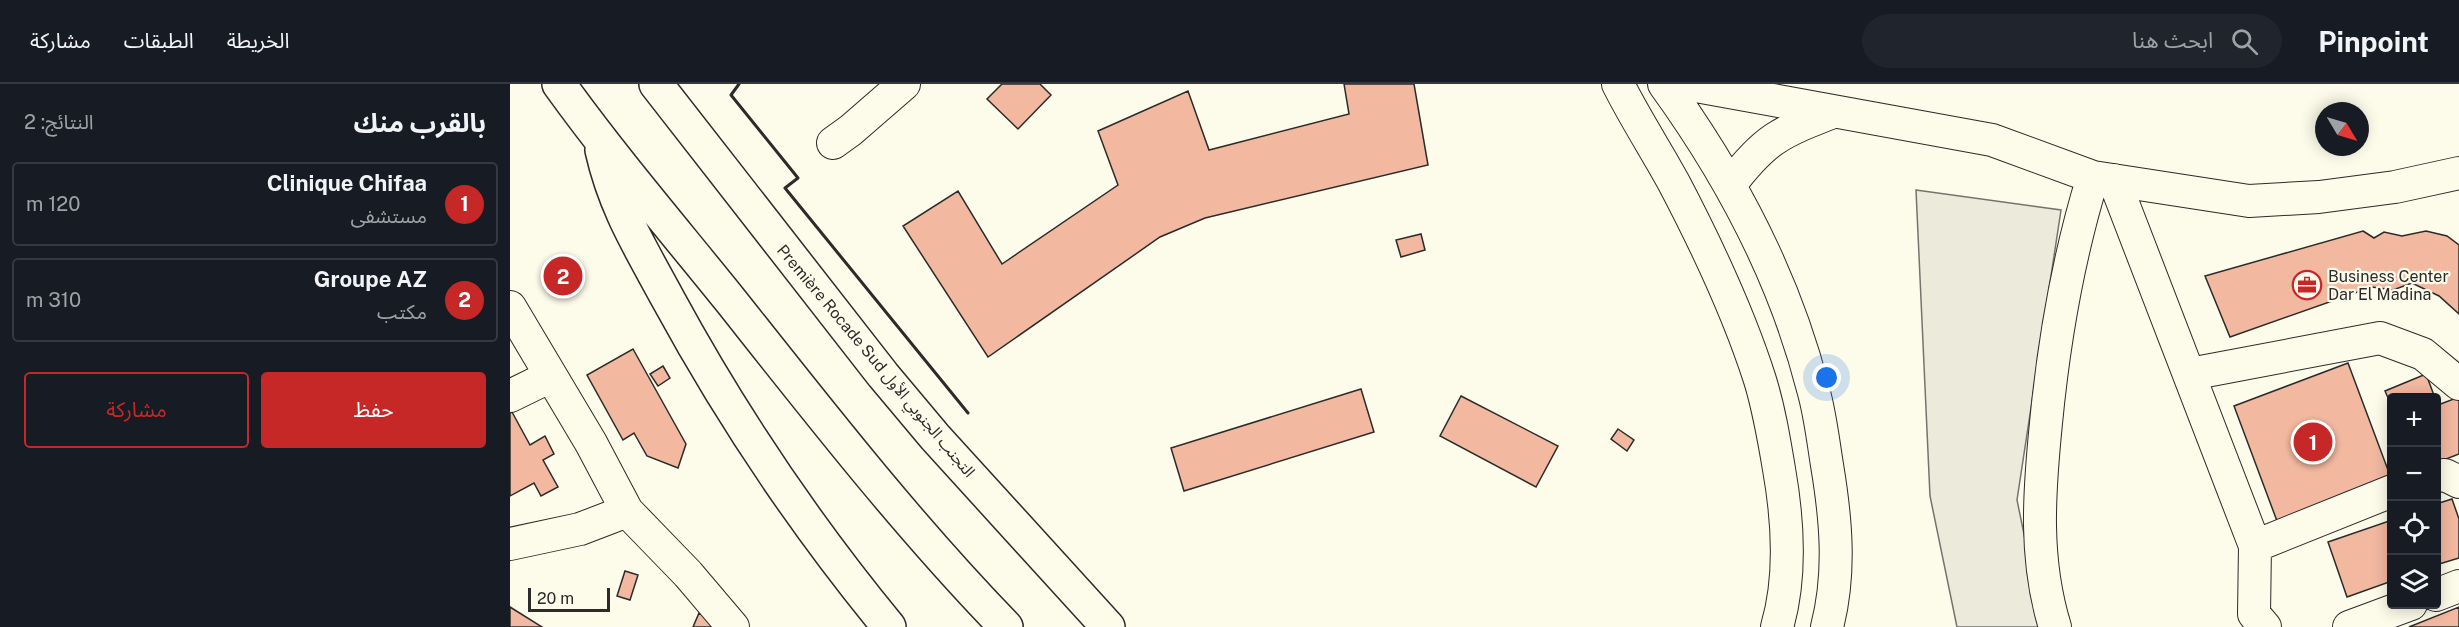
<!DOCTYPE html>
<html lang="ar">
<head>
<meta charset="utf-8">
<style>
  body { margin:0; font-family:"Public Sans","Noto Sans Arabic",sans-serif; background:#20242c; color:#f1f3f6; direction:rtl }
  .controls { position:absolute; right:18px; bottom:18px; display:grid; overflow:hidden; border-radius:6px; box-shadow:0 3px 15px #0003 }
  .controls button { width:54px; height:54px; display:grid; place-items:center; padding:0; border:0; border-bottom:2px solid #363941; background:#171b24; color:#f1f3f6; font:30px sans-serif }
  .compass { position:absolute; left:1805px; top:18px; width:54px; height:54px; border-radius:50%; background:#171b24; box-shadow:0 3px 15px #0003; rotate:128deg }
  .scale { position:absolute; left:18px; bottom:15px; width:82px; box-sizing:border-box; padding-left:6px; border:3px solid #2b2b2b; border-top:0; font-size:16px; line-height:21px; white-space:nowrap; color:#2b2b2b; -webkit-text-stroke:4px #fdfbea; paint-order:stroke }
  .you { position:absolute; left:1317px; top:294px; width:21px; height:21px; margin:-15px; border:4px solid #fff; border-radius:50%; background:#1a73e8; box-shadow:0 0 0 9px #1a73e833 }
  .badge { display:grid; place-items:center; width:39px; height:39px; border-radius:50%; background:#c62828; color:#fff; font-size:20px; font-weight:700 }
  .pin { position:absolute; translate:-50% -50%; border:3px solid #fff; box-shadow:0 2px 6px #0006 }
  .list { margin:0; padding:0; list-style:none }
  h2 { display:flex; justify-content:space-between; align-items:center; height:78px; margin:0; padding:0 24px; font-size:26px }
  h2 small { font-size:20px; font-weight:400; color:#9ea1a6 }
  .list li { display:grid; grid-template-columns:39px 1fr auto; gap:18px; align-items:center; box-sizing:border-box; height:84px; margin:0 12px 12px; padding:0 12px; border:2px solid #363941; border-radius:6px }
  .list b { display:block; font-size:22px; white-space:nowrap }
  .list p { margin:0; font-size:20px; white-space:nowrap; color:#9ea1a6 }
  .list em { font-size:20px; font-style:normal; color:#9ea1a6 }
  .actions { display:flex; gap:12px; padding:18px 24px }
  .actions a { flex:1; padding:14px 0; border:2px solid #c62828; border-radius:6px; text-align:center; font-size:21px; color:#c62828 }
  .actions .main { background:#c62828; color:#fff }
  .icon { flex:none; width:33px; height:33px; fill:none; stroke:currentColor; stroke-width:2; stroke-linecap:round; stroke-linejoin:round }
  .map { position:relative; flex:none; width:1949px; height:543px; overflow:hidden; direction:ltr }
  header { display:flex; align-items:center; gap:36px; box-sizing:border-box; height:84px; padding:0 30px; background:#171b24; border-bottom:2px solid #363941 }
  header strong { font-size:28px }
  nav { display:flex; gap:33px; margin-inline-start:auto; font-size:21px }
  .search { width:420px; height:54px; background:#20242c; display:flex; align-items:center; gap:15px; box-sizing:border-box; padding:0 21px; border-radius:33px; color:#9ea1a6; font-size:22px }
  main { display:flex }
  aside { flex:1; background:#171b24 }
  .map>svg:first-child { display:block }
  .parking { fill:#eceadb; stroke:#74746e; stroke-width:1.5 }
  .building { fill:#f2b8a0; stroke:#2b2b2b; stroke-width:1.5 }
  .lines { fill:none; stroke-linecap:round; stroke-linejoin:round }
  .minor-casing { stroke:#2b2b2b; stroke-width:34 }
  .highway-casing { stroke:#2b2b2b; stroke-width:36 }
  .minor { stroke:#fdfbea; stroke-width:32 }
  .highway { stroke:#fdfbea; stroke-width:33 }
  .wall { stroke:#2b2b2b; stroke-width:3 }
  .labels { text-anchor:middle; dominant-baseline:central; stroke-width:4.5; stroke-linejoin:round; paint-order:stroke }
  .poi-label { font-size:16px; fill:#2b2b2b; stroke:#fdfbea; text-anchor:start }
  .street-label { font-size:16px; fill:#2b2b2b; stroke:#fdfbea }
</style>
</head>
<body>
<header>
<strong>Pinpoint</strong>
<div class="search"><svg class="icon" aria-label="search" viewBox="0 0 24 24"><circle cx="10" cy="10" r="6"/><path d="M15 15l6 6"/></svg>ابحث هنا</div>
<nav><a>الخريطة</a><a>الطبقات</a><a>مشاركة</a></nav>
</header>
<main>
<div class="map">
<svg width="1949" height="543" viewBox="0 0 1949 543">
  <rect width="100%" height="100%" fill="#fdfbea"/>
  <!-- parking -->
  <path class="parking" d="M1406,106L1551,126L1507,416L1533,543H1447L1420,412Z"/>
  <!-- building -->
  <path class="building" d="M492,0H530L541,11L508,45L477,15Z
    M834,0H904L918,81L695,134L650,153L478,273L393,142L448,107L492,180L608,101L588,47L678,7L699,66L839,30Z
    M1853,147L1864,154L1874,148L1892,152L1916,147L1937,152L1949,161V230L1929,212L1902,199L1883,206L1862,203L1720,253L1695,192Z
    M911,150L915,166L891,173L886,156Z
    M123,265L176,360L168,384L137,372L124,349L113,356L77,291Z
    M1838,279L1881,394L1767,437L1724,322Z
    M153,282L160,294L148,302L140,290Z
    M1916,290L1925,314H1882V323L1875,307Z
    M851,305L864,348L674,407L661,364Z
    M951,312L1048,362L1026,403L930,352Z
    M1949,313V370L1926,379V317L1928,321Z
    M2,328L20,361L35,352L44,370L33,376L48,403L31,412L24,399L0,412V329Z
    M1108,345L1124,356L1117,367L1101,355Z
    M1942,415L1949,435V474L1926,481V420Z
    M1882,436V497L1837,513L1818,458Z
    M115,487L128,491L120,516L107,512Z
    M0,523L32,543H0Z
    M1949,523V543H1899Z
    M189,529L211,538L209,543H183Z"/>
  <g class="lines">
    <!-- minor casing -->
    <g class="minor-casing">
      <path id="minor" d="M1108,0C1125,34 1146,66 1164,99C1196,160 1229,230 1250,296C1259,325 1264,355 1269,385C1278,436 1282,492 1267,543
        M1154,0C1220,91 1275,195 1303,305C1310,329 1313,356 1317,381C1326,435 1331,489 1317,543
        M1175,0L1482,56L1583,93L1739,117L1809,113L1885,103L1949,89
        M323,59L341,46L394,0
        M1604,96L1745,462L1744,530L1755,543
        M1220,101C1255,55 1269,49 1323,28
        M0,223L81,359L117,427L178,490L223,543
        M1680,290L1870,254L1913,270L1949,300
        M0,312L41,292
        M1926,392L1935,391L1949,398
        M0,460L70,445L117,427
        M1745,462L1882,407
        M1926,511L1949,502
        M1545,543C1524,475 1529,409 1536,339C1544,256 1558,174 1583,93
        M1839,543L1901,520"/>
    </g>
    <!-- highway casing -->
    <g class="highway-casing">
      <path id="highway" d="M49,0C103,75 163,145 221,217C309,328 397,441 496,543
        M146,0L373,291L425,353L598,543
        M92,66C105,124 130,163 158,215C221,331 295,441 379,543"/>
    </g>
    <!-- minor -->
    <use href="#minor" class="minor"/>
    <!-- highway -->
    <use href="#highway" class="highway"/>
    <!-- wall -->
    <path class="wall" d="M229,0L221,11L288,94L275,104L458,329"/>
  </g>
  <!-- icons -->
  <defs>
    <g id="office-ring" transform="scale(1.5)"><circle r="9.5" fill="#fdfbea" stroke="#c62828" stroke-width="1.5"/><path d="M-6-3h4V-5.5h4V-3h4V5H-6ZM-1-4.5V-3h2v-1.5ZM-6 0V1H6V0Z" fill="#c62828"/></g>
  </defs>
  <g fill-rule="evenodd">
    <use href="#office-ring" x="1797" y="201"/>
  </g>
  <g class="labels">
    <!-- poi labels -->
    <g class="poi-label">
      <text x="1818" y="192">Business Center<tspan x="1818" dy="18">Dar El Madina</tspan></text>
    </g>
    <!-- street labels -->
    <g class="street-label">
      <text transform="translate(366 277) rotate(50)">Première Rocade Sud التجنب الجنوبي الأول</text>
    </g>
  </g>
</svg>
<div class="controls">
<button>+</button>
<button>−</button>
<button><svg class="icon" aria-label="locate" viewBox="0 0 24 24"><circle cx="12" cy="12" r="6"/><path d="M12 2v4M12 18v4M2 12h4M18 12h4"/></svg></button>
<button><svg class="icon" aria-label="layers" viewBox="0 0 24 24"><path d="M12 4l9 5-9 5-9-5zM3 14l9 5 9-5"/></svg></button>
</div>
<svg class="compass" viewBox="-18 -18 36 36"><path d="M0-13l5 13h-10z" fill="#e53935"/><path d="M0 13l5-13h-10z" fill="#9ea1a6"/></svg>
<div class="scale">20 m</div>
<div class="you"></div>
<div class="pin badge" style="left:1803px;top:358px">1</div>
<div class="pin badge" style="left:53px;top:192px">2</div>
</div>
<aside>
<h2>بالقرب منك<small>النتائج: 2</small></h2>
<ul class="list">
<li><span class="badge">1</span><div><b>Clinique Chifaa</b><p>مستشفى</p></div><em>120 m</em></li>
<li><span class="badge">2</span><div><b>Groupe AZ</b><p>مكتب</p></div><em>310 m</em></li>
</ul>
<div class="actions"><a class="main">حفظ</a><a>مشاركة</a></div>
</aside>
</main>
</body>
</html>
